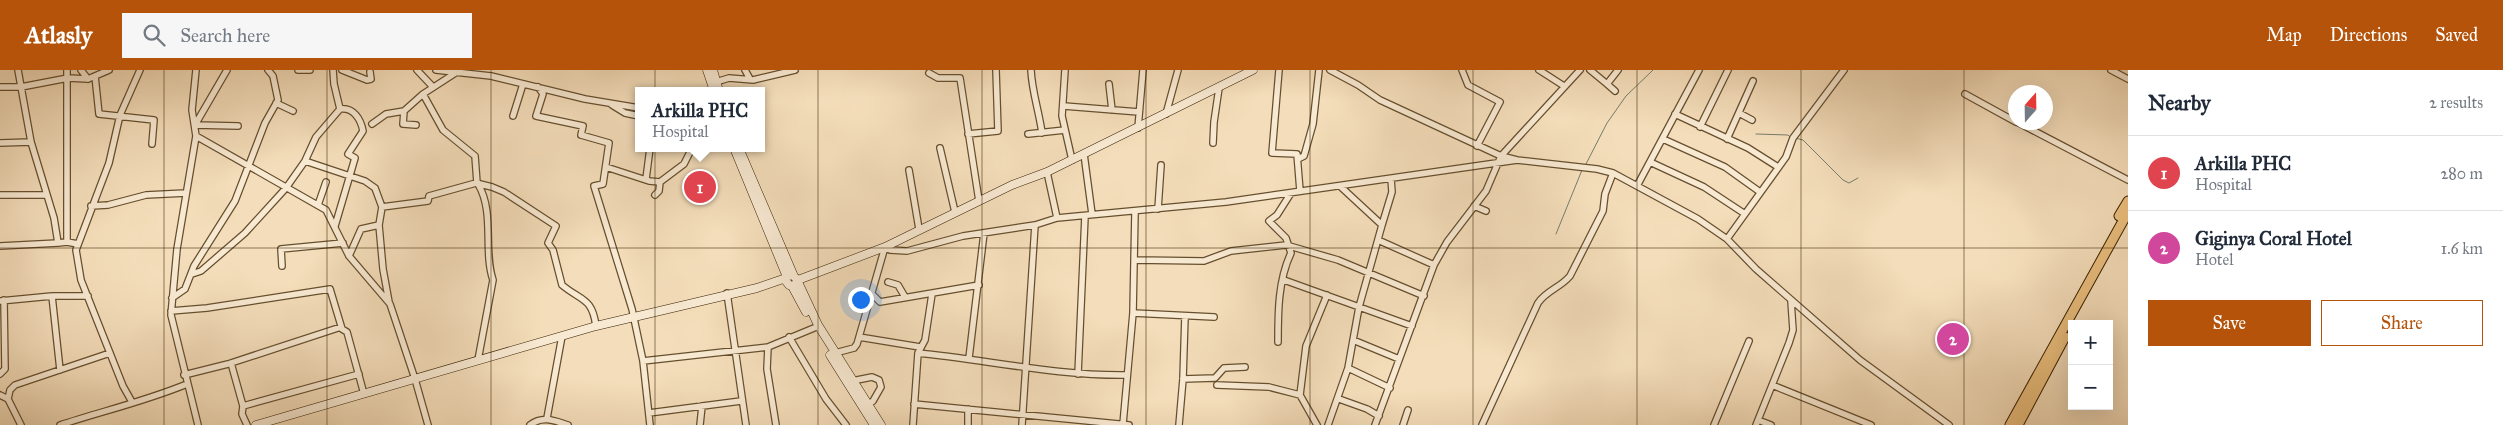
<!DOCTYPE html>
<html lang="en">
<head>
<meta charset="utf-8">
<style>
  body { margin:0; font-family:"IM FELL Great Primer",serif; background:#f6f6f7; color:#1f2937 }
  .controls { position:absolute; right:15px; bottom:15px; display:grid; overflow:hidden; border-radius:0px; box-shadow:0 5px 20px #0002 }
  .controls button { width:45px; height:45px; display:grid; place-items:center; padding:0; border:0; border-bottom:1px solid #e0e1e3; background:#fff; color:#1f2937; font:25px sans-serif }
  .compass { position:absolute; left:2008px; top:15px; width:45px; height:45px; border-radius:50%; background:#fff; box-shadow:0 5px 20px #0002; rotate:20deg }
  .you { position:absolute; left:860px; top:229px; width:18px; height:18px; margin:-12px; border:4px solid #fff; border-radius:50%; background:#1a73e8; box-shadow:0 0 0 8px #1a73e833 }
  .badge { display:grid; place-items:center; width:32px; height:32px; border-radius:50%; background:#b45309; color:#fff; font-size:16px; font-weight:700 }
  .pin { position:absolute; translate:-50% -50%; border:2px solid #fff; box-shadow:0 1px 5px #0006 }
  .popup { position:absolute; left:635px; top:17px; width:130px; height:65px; box-sizing:border-box; display:grid; place-content:center; border-radius:0px; background:#fff; filter:drop-shadow(0 1px 4px #0005); font-size:16px; white-space:nowrap; color:#747a83 }
  .popup b { font-size:19px; color:#1f2937 }
  .popup::after { content:''; position:absolute; left:50%; top:100%; margin-left:-10px; border:10px solid transparent; border-top-color:#fff }
  .list { margin:0; padding:0; list-style:none }
  h2 { display:flex; justify-content:space-between; align-items:center; height:65px; margin:0; padding:0 20px; font-size:21px }
  h2 small { font-size:16px; font-weight:400; color:#747a83 }
  .list li { display:grid; grid-template-columns:32px 1fr auto; gap:15px; align-items:center; box-sizing:border-box; height:75px; padding:0 20px; border-top:1px solid #e0e1e3 }
  .list b { display:block; font-size:19px; white-space:nowrap }
  .list p { margin:0; font-size:16px; white-space:nowrap; color:#747a83 }
  .list em { font-size:16px; font-style:normal; color:#747a83 }
  .actions { display:flex; gap:10px; padding:15px 20px }
  .actions a { flex:1; padding:11px 0; border:1px solid #b45309; border-radius:0px; text-align:center; font-size:18px; color:#b45309 }
  .actions .main { background:#b45309; color:#fff }
  .icon { flex:none; width:28px; height:28px; fill:none; stroke:currentColor; stroke-width:2; stroke-linecap:round; stroke-linejoin:round }
  .map { position:relative; flex:none; width:2128px; height:355px; overflow:hidden }
  header { display:flex; align-items:center; gap:30px; box-sizing:border-box; height:70px; padding:0 25px; background:#b45309; color:#fff }
  header strong { font-size:24px }
  nav { display:flex; gap:28px; margin-inline-start:auto; font-size:18px }
  .search { width:350px; height:45px; background:#f6f6f7; display:flex; align-items:center; gap:12px; box-sizing:border-box; padding:0 18px; border-radius:0px; color:#747a83; font-size:19px }
  main { display:flex }
  aside { flex:1; background:#fff }
  .map>svg:first-child { display:block }
  .lines { fill:none; stroke-linecap:round; stroke-linejoin:round }
  .stream { stroke:#747d6d; stroke-width:1 }
  .street-casing { stroke:#664f2e; stroke-width:8 }
  .secondary-casing { stroke:#372000; stroke-width:9 }
  .primary-casing { stroke:#372000; stroke-width:11 }
  .street { stroke:#f8e9d2; stroke-width:5.5 }
  .secondary { stroke:#f8e9d2; stroke-width:8 }
  .primary { stroke:#eabe7d; stroke-width:9 }
  .grid { fill:none; stroke:#372000; stroke-width:1; stroke-opacity:0.55 }
</style>
</head>
<body>
<header>
<strong>Atlasly</strong>
<div class="search"><svg class="icon" aria-label="search" viewBox="0 0 24 24"><circle cx="10" cy="10" r="6"/><path d="M15 15l6 6"/></svg>Search here</div>
<nav><a>Map</a><a>Directions</a><a>Saved</a></nav>
</header>
<main>
<div class="map">
<svg width="2128" height="355" viewBox="0 0 2128 355">
  <rect width="100%" height="100%" fill="#f4ddba"/>
  <filter id="stains"><feTurbulence type="fractalNoise" baseFrequency=".004" numOctaves="4"/><feColorMatrix values="0 0 0 0 .2 0 0 0 0 .09 0 0 0 0 .02 0 0 0 .5 -.17"/></filter>
  <radialGradient id="worn" r=".72"><stop offset=".6" stop-color="#630" stop-opacity="0"/><stop offset="1" stop-color="#630" stop-opacity=".3"/></radialGradient>
  <g class="lines">
    <!-- stream -->
    <path class="stream" d="M1756,64L1788,65L1791,68
      M1795,68L1803,70L1843,110L1849,113L1858,108
      M1586,94L1607,53L1626,26L1653,0
      M1556,164L1582,100"/>
    <!-- street casing -->
    <g class="street-casing">
      <path id="street" d="M18,0L31,72L54,148L58,173L67,172
        M67,0V172L78,174
        M81,0L88,9
        M196,0L192,40L196,66L177,179L171,245L198,355
        M227,0L195,55L238,56
        M298,0H310
        M333,0L334,14L340,39
        M342,0L367,10L371,9L370,2
        M417,0L433,17
        M436,0L491,6L585,29L639,38
        M745,0L750,9
        M1031,0C1032,22 1039,41 1042,63
        M1065,0L1062,46L1072,90
        M1279,0L1272,83L1297,84L1300,121
        M1330,0L1358,15L1380,30L1501,86L1517,90L1597,99L1613,103L1698,149L1727,169L1756,199L1860,290L1949,355
        M1462,0L1468,15L1500,32L1477,76
        M1539,0L1564,16
        M1590,0L1607,14L1618,0
        M2111,0L2128,9
        M929,3L938,8H960L979,131
        M95,6L99,44L154,50L152,74
        M716,12L729,8L753,10L795,0
        M1109,14L1112,40
        M1607,14L1615,21
        M0,17H21L68,8L88,9L109,0
        M538,17L543,24L536,46L583,56L581,65L609,73L603,114L594,116L632,239L643,291L650,355
        M423,24L443,60L475,86L477,113
        M1965,24L2016,52
        M276,33L293,41
        M612,35L625,43L639,46
        M1064,36L1139,42
        M404,41L403,54L416,55
        M1739,43L1752,50
        M1166,44L1178,0
        M1675,44L1748,78L1778,97
        M513,46L523,14
        M2017,52L2128,110
        M372,54L386,44L404,41L423,24L457,2
        M1700,57L1728,0
        M1138,58L1143,0
        M968,64L998,61L996,0
        M1028,64L1065,60
        M196,66L326,140L349,186L390,234L415,309L428,355
        M1663,69L1725,97L1760,122
        M1727,69L1753,11
        M0,73L31,72
        M1213,73L1214,52L1219,18
        M650,78L646,109L649,111L660,112
        M940,78L955,142
        M1084,84L1092,144
        M1298,89L1304,86L1313,54L1319,0
        M305,91L365,111L375,118L382,137L379,155L383,199L389,232
        M1650,92L1704,117L1745,144
        M606,97L649,111
        M909,100L919,159
        M1047,102L1057,148
        M1637,116L1699,0
        M0,125H45
        M655,125L659,121L660,112L684,94L692,78
        M318,135L326,112
        M91,136L108,135L146,125L186,123
        M1474,136L1486,141
        M382,137L428,131L429,126L476,113L492,117L504,122L556,156L548,173L553,180L562,215C581,231 592,227 596,256
        M1158,139L1161,95
        M1382,155L1392,122L1391,109
        M335,156L355,88L348,84L363,61C361,50 354,37 340,39
        M1727,169L1786,87L1793,68L1844,0
        M1378,170L1434,195
        M0,176L58,173
        M349,186L361,159L379,155
        M1134,190L1204,191L1231,181L1286,175L1338,190L1424,226
        M282,196L281,179L343,173
        M192,204L201,201L245,163L286,118L305,91L316,67L340,39
        M1284,210L1412,256
        M888,212L898,215L905,227
        M727,223L746,355
        M872,224L880,232L979,215
        M52,226L60,300
        M172,228L185,219L194,196L235,131L265,53L278,30L273,6L268,0
        M0,231L52,226H88
        M171,241L207,238L330,219L342,259L347,262L364,324
        M1133,243L1214,247
        M789,267L826,329L846,355
        M859,267L920,277
        M1353,270L1399,289
        M1278,272C1278,243 1278,210 1291,183L1286,168L1269,151L1277,145L1291,123
        M768,277L767,299L776,355
        M835,283L854,278L857,274L885,177L890,180L907,181L963,166L1035,155L1057,148L1226,132L1517,90
        M918,283C988,290 1057,306 1127,305
        M969,288L984,163
        M478,290L493,210C483,181 495,142 478,114
        M643,291L768,277L814,258
        M231,293L243,336L359,304
        M1348,298L1390,318
        M0,304L5,299L4,230
        M1078,304L1085,146
        M184,305L228,294L341,257
        M1183,309L1215,308L1224,298L1245,297
        M852,311L872,307L879,310L881,317L873,331L868,335
        M1217,315L1269,317L1300,325
        M1772,315L1871,355
        M0,325L8,329L21,355
        M8,329L10,320L15,315L110,283
        M1339,329L1367,339L1379,346
        M132,332L123,316L81,210L76,180L109,93L120,45L140,0
        M914,334L1129,355
        M243,336L242,344L247,355
        M968,339V355
        M649,343L741,331
        M547,348L562,266
        M1758,350L1771,355
        M1123,354L1133,243L1135,142
        M60,355C103,341 146,331 187,314
        M530,355C543,345 555,351 568,355
        M700,355L702,336
        M913,355L918,283L925,270L932,224
        M1022,355L1035,155
        M1179,355L1183,309L1185,246
        M1317,355L1300,325L1306,276L1327,225
        M1328,355L1348,298L1359,237L1382,155L1341,117
        M1375,355L1434,195L1447,172L1486,121L1501,86L1580,0
        M1403,355L1408,340
        M1482,355L1538,233C1547,220 1560,218 1570,206L1603,141L1605,124L1613,103
        M1714,355L1749,271
        M1756,355L1789,273L1793,260L1791,231"/>
    </g>
    <!-- secondary casing -->
    <g class="secondary-casing">
      <path id="secondary" d="M707,0L714,21
        M713,0L719,21
        M734,78L787,207
        M739,78L793,204
        M798,210L791,204L787,207L786,211L789,215L794,216L798,210L885,177L1012,115L1047,102L1253,0
        M798,212L818,255L881,355
        M792,216L806,242
        M830,285L874,355
        M256,355L596,256L757,218L786,208"/>
    </g>
    <!-- primary casing -->
    <g class="primary-casing">
      <path id="primary" d="M2119,146L2128,131
        M2010,355L2128,142
        M2018,355L2065,267"/>
    </g>
    <!-- street -->
    <use href="#street" class="street"/>
    <!-- secondary -->
    <use href="#secondary" class="secondary"/>
    <!-- primary -->
    <use href="#primary" class="primary"/>
  </g>
  <!-- grid -->
  <path class="grid" d="M164,0V355M327,0V355M491,0V355M655,0V355M818,0V355M982,0V355M1146,0V355M1310,0V355M1473,0V355M1637,0V355M1801,0V355M1964,0V355M0,178H2128"/>
  <rect width="100%" height="100%" filter="url(#stains)"/>
  <rect width="100%" height="100%" fill="url(#worn)"/>
</svg>
<div class="controls">
<button>+</button>
<button>−</button>
</div>
<svg class="compass" viewBox="-18 -18 36 36"><path d="M0-13l5 13h-10z" fill="#e53935"/><path d="M0 13l5-13h-10z" fill="#747a83"/></svg>
<div class="you"></div>
<div class="pin badge" style="left:700px;top:117px;background:#e0444e">1</div>
<div class="popup"><b>Arkilla PHC</b>Hospital</div>
<div class="pin badge" style="left:1953px;top:269px;background:#d1479c">2</div>
</div>
<aside>
<h2>Nearby<small>2 results</small></h2>
<ul class="list">
<li><span class="badge" style="background:#e0444e">1</span><div><b>Arkilla PHC</b><p>Hospital</p></div><em>280 m</em></li>
<li><span class="badge" style="background:#d1479c">2</span><div><b>Giginya Coral Hotel</b><p>Hotel</p></div><em>1.6 km</em></li>
</ul>
<div class="actions"><a class="main">Save</a><a>Share</a></div>
</aside>
</main>
</body>
</html>
